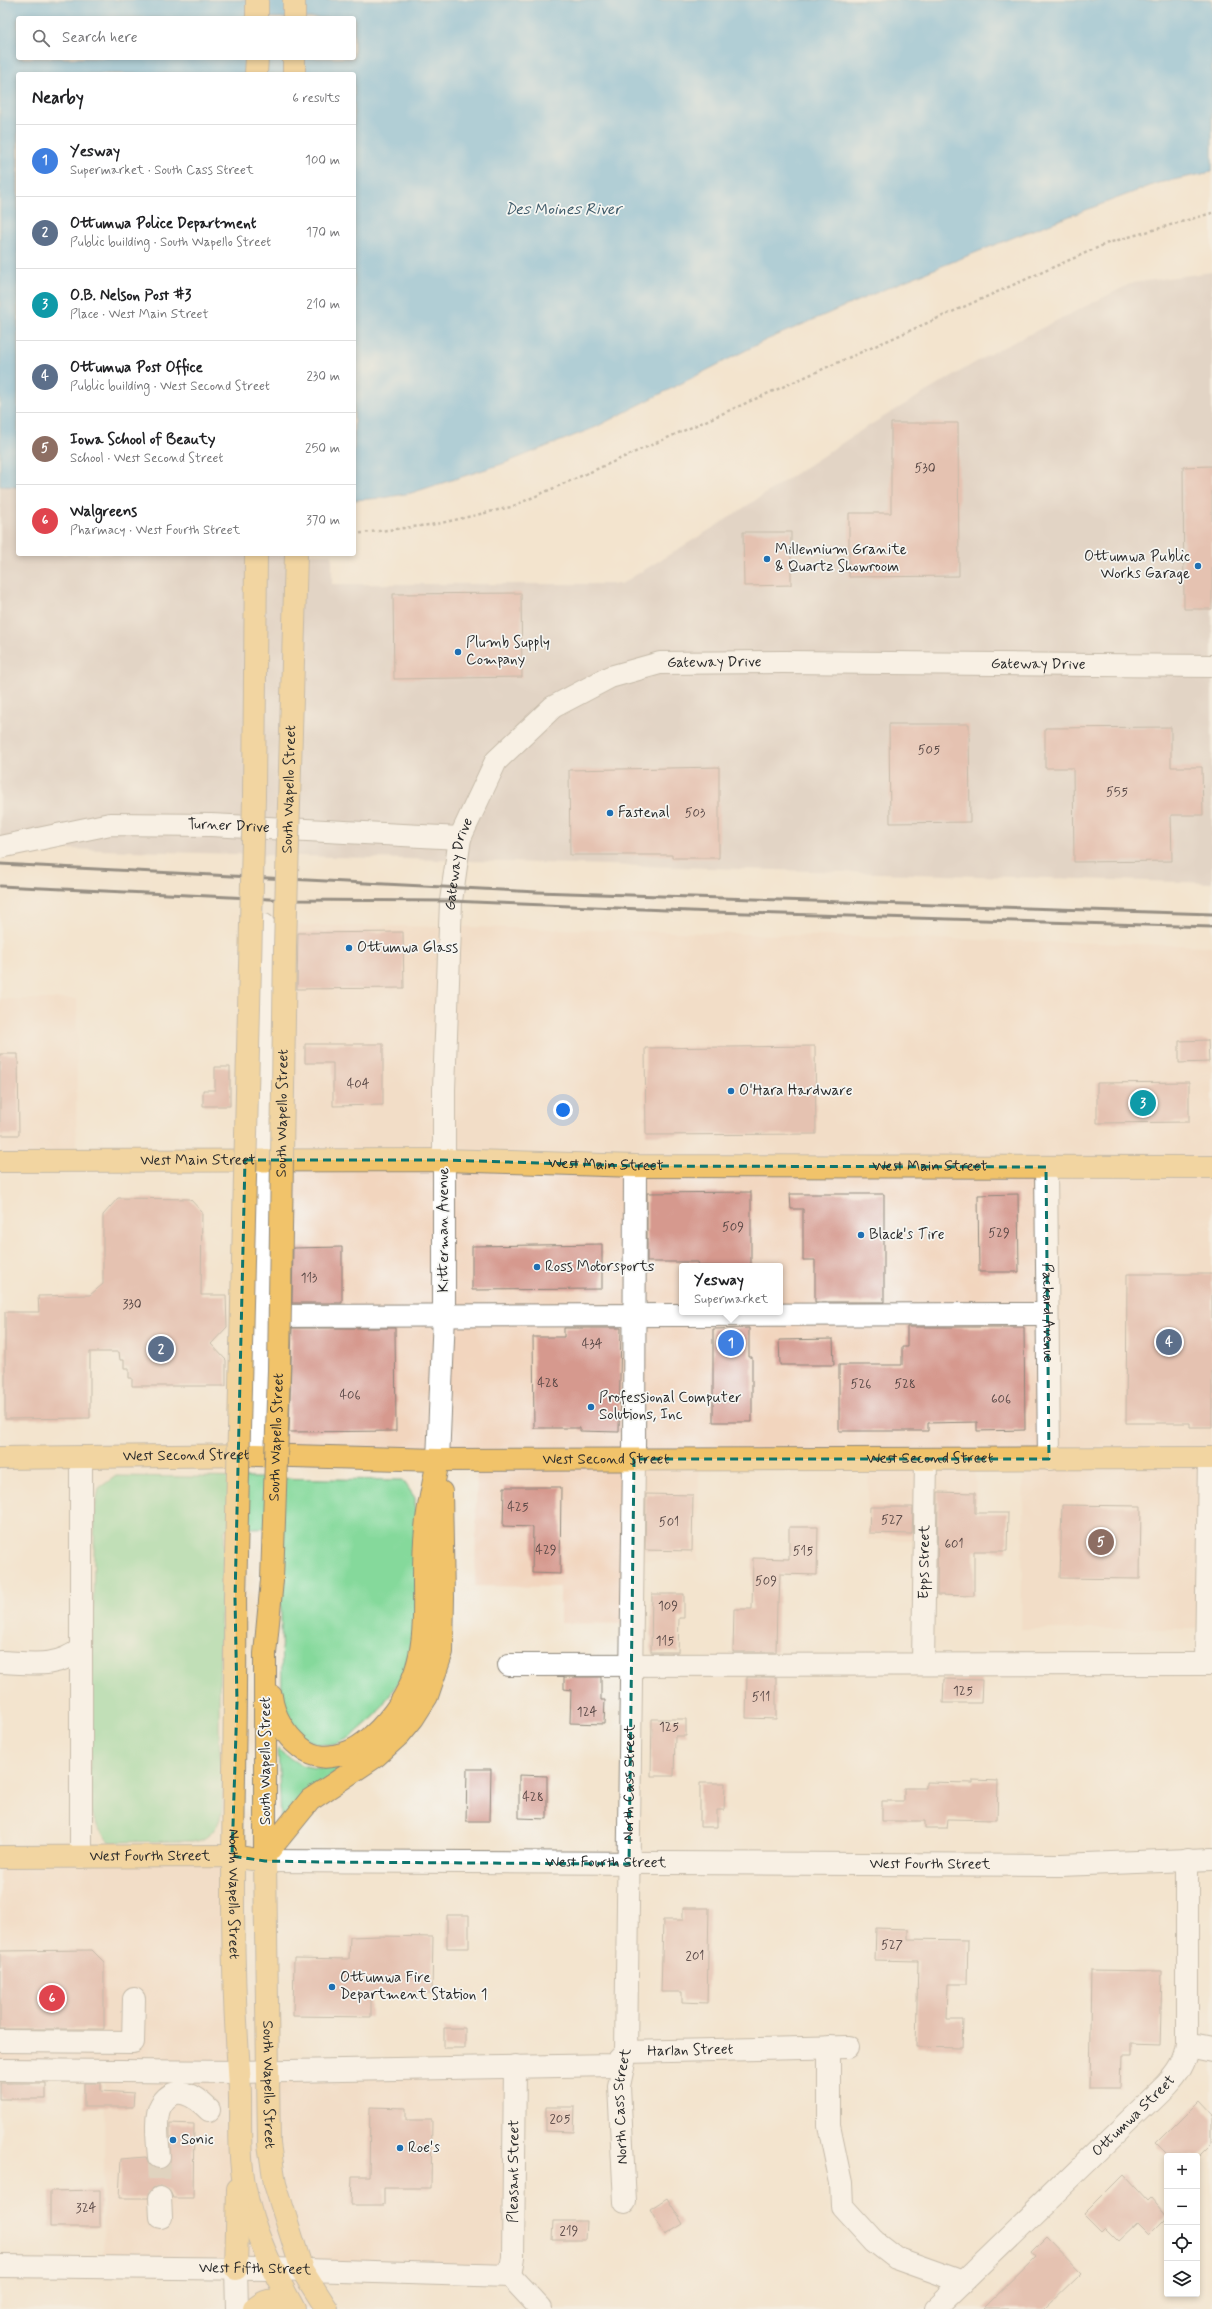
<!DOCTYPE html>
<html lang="en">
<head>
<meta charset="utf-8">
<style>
  body { margin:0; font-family:Mynerve,sans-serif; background:#f2f2f2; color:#202124 }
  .controls { position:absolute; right:12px; bottom:12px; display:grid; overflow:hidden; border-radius:4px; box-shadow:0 2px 6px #0003 }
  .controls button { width:36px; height:36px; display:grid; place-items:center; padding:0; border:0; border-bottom:1px solid #e0e0e0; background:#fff; color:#202124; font:20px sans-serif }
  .you { position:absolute; left:563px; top:1110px; width:14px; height:14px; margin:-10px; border:3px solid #fff; border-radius:50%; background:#1a73e8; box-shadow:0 0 0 6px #1a73e833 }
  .badge { display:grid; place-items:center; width:26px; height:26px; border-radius:50%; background:#b45309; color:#fff; font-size:13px; font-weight:700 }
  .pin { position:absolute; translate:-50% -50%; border:2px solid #fff; box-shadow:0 1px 4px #0006 }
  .popup { position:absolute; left:679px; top:1263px; width:104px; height:52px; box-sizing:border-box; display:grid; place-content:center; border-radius:4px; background:#fff; filter:drop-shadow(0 1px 3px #0005); font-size:13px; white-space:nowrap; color:#757577 }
  .popup b { font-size:15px; color:#202124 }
  .popup::after { content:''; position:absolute; left:50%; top:100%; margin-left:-8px; border:8px solid transparent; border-top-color:#fff }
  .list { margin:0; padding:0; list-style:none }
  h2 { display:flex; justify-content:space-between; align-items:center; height:52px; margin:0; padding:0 16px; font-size:17px }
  h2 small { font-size:13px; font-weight:400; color:#757577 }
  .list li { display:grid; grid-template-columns:26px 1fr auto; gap:12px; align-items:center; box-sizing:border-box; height:72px; padding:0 16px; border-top:1px solid #e0e0e0 }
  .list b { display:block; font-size:15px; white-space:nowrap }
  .list p { margin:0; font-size:13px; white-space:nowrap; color:#757577 }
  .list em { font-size:13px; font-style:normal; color:#757577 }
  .icon { flex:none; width:22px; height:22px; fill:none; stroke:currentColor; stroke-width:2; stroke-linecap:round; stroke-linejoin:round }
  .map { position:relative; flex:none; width:1212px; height:2309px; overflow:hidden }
  .search { position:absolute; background:#fff; box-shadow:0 2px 6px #0003; left:16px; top:16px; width:340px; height:44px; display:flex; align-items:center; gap:10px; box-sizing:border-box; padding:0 14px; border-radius:4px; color:#757577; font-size:15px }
  .panel { position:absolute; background:#fff; box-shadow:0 2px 6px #0003; left:16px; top:72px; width:340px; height:484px; border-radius:4px }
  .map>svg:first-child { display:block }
  .built { fill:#f2d5be; fill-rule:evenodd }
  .industrial { fill:#cfc1ba }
  .green { fill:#85d99b; stroke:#588263 }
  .water { fill:#64b4de; stroke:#487084; fill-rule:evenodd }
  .building { fill:#d6998e }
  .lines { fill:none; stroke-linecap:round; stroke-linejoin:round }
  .minor-tunnel { stroke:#cbbfad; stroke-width:22; stroke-dasharray:22 11; stroke-linecap:butt }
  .minor-casing { stroke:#8f887c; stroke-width:24 }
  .major-casing { stroke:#8f887c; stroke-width:24 }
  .highway-casing { stroke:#8f887c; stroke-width:24 }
  .path { stroke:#8f887c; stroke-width:2.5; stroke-dasharray:3 3; stroke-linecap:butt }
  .minor { stroke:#fff; stroke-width:22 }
  .major { stroke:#f1c36a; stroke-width:22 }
  .highway { stroke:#f1c36a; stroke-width:22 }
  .rail { stroke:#2b2b2b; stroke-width:3 }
  .highway-bridge-casing { stroke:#8f887c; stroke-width:24; stroke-linecap:butt }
  .highway-bridge { stroke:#f1c36a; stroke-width:22 }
  .marked { fill:none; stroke:#0f766e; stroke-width:3; stroke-dasharray:8 5; stroke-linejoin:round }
  .poi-dot { fill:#1f6fb2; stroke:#f6f6f2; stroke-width:1.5 }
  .labels { text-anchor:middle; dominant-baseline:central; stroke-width:3.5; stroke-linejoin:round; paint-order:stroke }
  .number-label { font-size:13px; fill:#564644 }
  .poi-label { font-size:15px; fill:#2b2b2b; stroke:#f6f6f2; text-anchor:start }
  .street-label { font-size:15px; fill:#2b2b2b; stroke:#f6f6f2 }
  .water-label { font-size:16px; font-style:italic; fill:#3f5b6a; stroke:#f6f6f2 }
</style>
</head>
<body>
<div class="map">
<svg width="1212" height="2309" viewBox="0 0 1212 2309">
  <rect width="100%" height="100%" fill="#f6f6f2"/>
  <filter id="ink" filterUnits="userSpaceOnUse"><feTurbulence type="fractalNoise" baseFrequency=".025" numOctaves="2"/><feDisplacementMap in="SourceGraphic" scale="8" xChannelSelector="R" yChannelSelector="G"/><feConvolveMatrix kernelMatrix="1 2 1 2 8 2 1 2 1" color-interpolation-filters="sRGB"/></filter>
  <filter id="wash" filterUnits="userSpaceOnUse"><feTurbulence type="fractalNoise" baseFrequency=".012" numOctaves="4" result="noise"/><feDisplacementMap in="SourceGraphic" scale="16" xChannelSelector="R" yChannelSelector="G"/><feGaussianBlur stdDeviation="0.9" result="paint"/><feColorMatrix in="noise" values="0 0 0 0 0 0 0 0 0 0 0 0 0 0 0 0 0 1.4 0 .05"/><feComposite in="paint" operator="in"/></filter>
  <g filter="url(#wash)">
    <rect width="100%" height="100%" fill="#f3e4ce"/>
    <!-- built -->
    <path class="built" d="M264,925L474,927L1212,946V1629H1021L1024,1459H976L974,1596L930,1595L931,1540H867L869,1460L699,1458L698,1561L633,1560L632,1624L560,1623V1587L475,1586L477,1460L256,1455ZM682,1266H780V1312H682Z
      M0,999H77L76,1161H0Z
      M232,1856L239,2072L515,2066L510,2276L302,2270L327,2309H237L236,2269L103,2267L105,2071L0,2070V1857Z"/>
    <!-- industrial -->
    <path class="industrial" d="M1212,272V883L0,847V486L18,487V554H332V584H621L716,526L865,428L988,355L1132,283Z"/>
    <!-- green -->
    <path class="green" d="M116,1476L403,1480L415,1498L416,1624L403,1675L375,1716L351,1737L334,1745L317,1744L304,1738L287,1718L282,1698L280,1527L225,1529C221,1596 219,1662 219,1730C219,1758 226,1787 221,1815C219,1826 209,1838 198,1841L109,1842L98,1828L89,1809L95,1508L99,1488Z
      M278,1748C298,1767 310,1770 337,1767L338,1770L281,1821Z"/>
    <!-- water -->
    <path class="water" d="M0,0H1212V172L1158,183L1022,234L892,286L764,341L596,427L505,463L411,493L383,498L354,500V74H18V487L0,486ZM18,18H354V58H18Z"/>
    <g id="blocks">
      <!-- building -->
      <path class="building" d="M891,423H958L959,576L849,577V513H891Z
        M1212,466V609H1184L1183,467Z
        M743,532H791V585L744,586Z
        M521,593L522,677L394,679L393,594Z
        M889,724H969L970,822L890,823Z
        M1171,727V767H1202L1203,815H1171L1172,861L1074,862L1073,768H1045V728Z
        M719,767V858H672V855H570L569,770Z
        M403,932L404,988L297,989L298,933Z
        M1208,1040L1209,1062L1179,1063V1041Z
        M305,1044H383V1105L333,1106V1063H305Z
        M815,1046L816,1134L646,1135L645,1048Z
        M0,1054H18L19,1135H0Z
        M215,1067H230V1106H203V1090H215Z
        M1189,1082V1122L1097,1123V1083Z
        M751,1192V1266H698L697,1262H647V1193Z
        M790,1194H884V1302H815V1260H803V1209H791Z
        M1018,1194L1019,1272H979L978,1195Z
        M118,1198L190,1199L202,1212L201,1295H226L227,1327L211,1344L226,1360V1386H132V1378H129V1368H124V1360H120L119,1352H90V1418L5,1419V1312H39L38,1296L90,1295L103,1284V1215Z
        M602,1244V1289L472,1290V1246Z
        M342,1247V1303H292L293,1248Z
        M1127,1274H1212V1427H1190V1423H1126Z
        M907,1327H1024L1025,1430L977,1431V1422L928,1423V1431H839V1365H902V1347H907Z
        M292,1328H395L396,1431L289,1432Z
        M564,1328H621L619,1432L580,1431V1428H534L533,1337H564Z
        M749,1328V1357H752V1422H713V1329Z
        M833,1339L834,1365H780L779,1340Z
        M504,1487H561L560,1574L532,1573L533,1527L503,1526Z
        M938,1492L975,1493V1513H1008L1007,1551H974V1596L937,1595Z
        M646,1494L693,1495L692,1551L645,1550Z
        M1062,1505L1141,1506L1140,1579L1060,1578Z
        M870,1507H913L912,1534L869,1533Z
        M789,1527H818L817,1575L780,1574L779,1603H777L776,1652H733L734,1609H752L753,1558L789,1559Z
        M652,1594H684V1618H679L678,1652H651Z
        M564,1677H601V1700H605L604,1724L570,1723L571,1690L564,1689Z
        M747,1677H776V1719L746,1718Z
        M944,1679L982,1680L981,1703H943Z
        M652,1719H686V1736H675L674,1776H651Z
        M467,1769H491L490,1821H466Z
        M519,1775L547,1776V1819L519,1818Z
        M973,1780L998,1781L997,1820L948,1819L947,1828H925V1821H882V1801H904V1788H926V1782L973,1783Z
        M700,1783H725L724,1810H717V1827H700Z
        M683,1908H709L707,2003L682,2002V1992H661L663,1920H683Z
        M447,1915H469V1948H447Z
        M876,1928L908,1929V1939L968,1940L967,1984H948L947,2020H963L962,2048L916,2047L918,1961L875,1960Z
        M380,1936L433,1937L432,1993H371V2017L293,2016L294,1958L349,1959L350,1937Z
        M92,1950L104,1962V2029H0V1951Z
        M1091,1970L1162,1971L1160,2046L1130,2045V2056H1121L1120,2088H1089Z
        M444,2028H465V2048H444Z
        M0,2083H46V2099H0Z
        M84,2083H101V2091L134,2093L133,2107H84Z
        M1198,2103L1212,2118V2143L1199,2156H1167L1156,2145Z
        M370,2107L406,2108V2120H432L431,2188H384V2205H351L352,2176H369Z
        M546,2107H575L574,2132L546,2131Z
        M170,2123L194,2124L193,2198H173L170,2191L160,2186L153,2188L148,2198H119L121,2159L146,2157L149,2164L160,2169L166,2167L170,2163Z
        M1123,2175L1148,2202L1152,2198L1167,2216L1148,2235L1137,2224L1119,2241L1105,2227L1101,2231L1084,2214Z
        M100,2190V2227H50V2191Z
        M667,2198L683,2224L665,2235L650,2209Z
        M553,2221H586L585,2240H552Z
        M1047,2237L1082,2273L1045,2309H983L1035,2258L1031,2253Z"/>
    </g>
  </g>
  <g filter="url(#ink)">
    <use href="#blocks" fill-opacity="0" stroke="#8f887c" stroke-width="1"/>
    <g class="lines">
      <!-- minor-tunnel -->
      <path class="minor-tunnel" d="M159,2157L160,2198"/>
      <!-- minor casing -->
      <g class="minor-casing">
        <g id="minor">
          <path id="s1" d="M0,847L110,824L211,825L460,838"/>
          <path id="s2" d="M1046,1167L1049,1459"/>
          <path d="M258,1316L1046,1314"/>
          <path d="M256,1455L264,925"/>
          <path id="s3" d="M438,1460L444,1315V1089L451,901L460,838L496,761L553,707L610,677L660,663L783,662L1212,666"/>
          <path d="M0,1662C31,1663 55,1669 81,1649"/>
          <path id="s4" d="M923,1664L926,1459"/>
          <path d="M1206,1664L1209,1458"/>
          <path d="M509,1665L1212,1664"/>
          <path d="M81,1857V1458"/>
          <path id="s5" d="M265,1861L1061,1865L1212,1859"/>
          <path d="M0,2041L133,2042L134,1999"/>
          <path d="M1187,2044L1212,2049"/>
          <path d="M829,2047V2126L841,2183L842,2206L874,2241L896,2258L963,2282"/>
          <path id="s6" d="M0,2070L239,2072L614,2065L626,2052L848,2047"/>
          <path d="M159,2157C158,2144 154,2116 161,2105C175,2082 195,2096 209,2110"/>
          <path d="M160,2198L161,2217"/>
          <path id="s7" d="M625,2202L619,2086L626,2052L634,1459L635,1166"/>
          <path id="s8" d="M0,2266L272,2269L510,2276"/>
          <path d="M236,2269L237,2309"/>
          <path id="s9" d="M510,2276L513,2257L515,2066"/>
          <path d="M510,2276L541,2309"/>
          <path id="s10" d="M935,2309L1166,2085C1177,2073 1185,2062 1187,2044V1859"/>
        </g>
      </g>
      <!-- major casing -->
      <g class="major-casing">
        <g id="major">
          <path id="s11" d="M0,1161L444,1160L635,1166L1212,1167"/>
          <path id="s12" d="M0,1458L256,1455L438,1460L1212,1458"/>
          <path id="s13" d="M0,1857L232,1856L265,1861"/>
        </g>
      </g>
      <!-- highway casing -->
      <g class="highway-casing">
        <g id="highway">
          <path d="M257,18V0"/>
          <path d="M294,18V0"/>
          <path d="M256,74L257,58"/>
          <path d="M294,74V58"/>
          <path id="s14" d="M272,1580L265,1654V1861L269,2144L275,2184L302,2270L327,2309"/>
          <path id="s15" d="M235,1599C237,1756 227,1913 239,2070C242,2109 237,2150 245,2189C253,2232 273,2271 294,2309"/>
          <path d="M271,1696C273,1715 285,1735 300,1747C315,1760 331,1758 348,1752C362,1747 378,1732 388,1720C440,1658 418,1601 426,1529C428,1506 434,1483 438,1460"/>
          <path d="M266,1854L310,1800L376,1756L399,1735L413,1718L427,1696L442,1652L443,1597L441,1492"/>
          <path d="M236,2269L238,2189"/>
          <path d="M254,2309C267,2298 277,2297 290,2309"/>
        </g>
      </g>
      <!-- path -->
      <path class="path" d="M354,534L437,524L511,507L1108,243L1212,213"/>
      <!-- minor -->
      <use href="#minor" class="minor"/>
      <!-- major -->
      <use href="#major" class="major"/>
      <!-- highway -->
      <use href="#highway" class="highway"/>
      <!-- rail -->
      <path class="rail" d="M0,864L537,892L1212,914
        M0,886L290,900L451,901L714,912L1212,927"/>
      <!-- highway-bridge casing -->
      <g class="highway-bridge-casing">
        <g id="highway-bridge">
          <path id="s16" d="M272,1580L279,1370L285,947L296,554"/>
          <path d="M235,1599L254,797L256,554"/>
        </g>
      </g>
      <!-- highway-bridge -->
      <use href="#highway-bridge" class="highway-bridge"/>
    </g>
  </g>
  <!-- marked area -->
  <path d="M0 0H1212V2309H0ZM245,1160H444L635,1166L1046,1167L1049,1459H634L629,1864L320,1862L265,1861L232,1856L237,1702L235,1599Z" fill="#f3e4ce" fill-opacity=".55" fill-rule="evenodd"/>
  <path class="marked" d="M245,1160H444L635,1166L1046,1167L1049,1459H634L629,1864L320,1862L265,1861L232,1856L237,1702L235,1599Z"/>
  <!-- markers -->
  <g class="poi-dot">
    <circle cx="767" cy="559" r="4"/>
    <circle cx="1198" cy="566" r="4"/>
    <circle cx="458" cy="652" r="4"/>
    <circle cx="610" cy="813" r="4"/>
    <circle cx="349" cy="948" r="4"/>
    <circle cx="731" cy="1091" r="4"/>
    <circle cx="861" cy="1235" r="4"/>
    <circle cx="537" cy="1267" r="4"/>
    <circle cx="591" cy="1407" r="4"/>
    <circle cx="332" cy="1987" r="4"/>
    <circle cx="173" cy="2140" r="4"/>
    <circle cx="400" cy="2148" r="4"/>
  </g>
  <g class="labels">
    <!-- number labels -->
    <g class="number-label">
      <text x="925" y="468">530</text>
      <text x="929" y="750">505</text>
      <text x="1117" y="792">555</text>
      <text x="695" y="813">503</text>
      <text x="358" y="1084">404</text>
      <text x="733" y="1227">509</text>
      <text x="999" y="1233">529</text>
      <text x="309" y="1278">113</text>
      <text x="132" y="1304">330</text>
      <text x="592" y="1344">434</text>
      <text x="548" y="1383">428</text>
      <text x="861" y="1384">526</text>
      <text x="905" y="1384">528</text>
      <text x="350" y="1395">406</text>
      <text x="1001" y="1399">606</text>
      <text x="518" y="1507">425</text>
      <text x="892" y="1520">527</text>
      <text x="669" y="1522">501</text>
      <text x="954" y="1544">601</text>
      <text x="546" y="1550">429</text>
      <text x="803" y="1551">515</text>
      <text x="766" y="1581">509</text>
      <text x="668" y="1606">109</text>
      <text x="665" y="1641">115</text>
      <text x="963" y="1691">125</text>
      <text x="761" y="1697">511</text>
      <text x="587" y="1712">124</text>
      <text x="669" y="1727">125</text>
      <text x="533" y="1797">428</text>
      <text x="892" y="1945">527</text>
      <text x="695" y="1956">201</text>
      <text x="560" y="2119">205</text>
      <text x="86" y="2208">324</text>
      <text x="569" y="2231">219</text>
    </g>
    <!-- poi labels -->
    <g class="poi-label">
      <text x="775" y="550">Millennium Granite<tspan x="775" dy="17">&amp; Quartz Showroom</tspan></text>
      <text x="1190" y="557" text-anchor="end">Ottumwa Public<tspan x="1190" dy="17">Works Garage</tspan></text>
      <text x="466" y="643">Plumb Supply<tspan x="466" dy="17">Company</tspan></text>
      <text x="618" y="813">Fastenal</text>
      <text x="357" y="948">Ottumwa Glass</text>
      <text x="739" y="1091">O'Hara Hardware</text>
      <text x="869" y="1235">Black's Tire</text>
      <text x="545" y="1267">Ross Motorsports</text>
      <text x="599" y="1398">Professional Computer<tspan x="599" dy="17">Solutions, Inc</tspan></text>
      <text x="340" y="1978">Ottumwa Fire<tspan x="340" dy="17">Department Station 1</tspan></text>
      <text x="181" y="2140">Sonic</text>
      <text x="408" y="2148">Roe's</text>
    </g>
    <!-- street labels -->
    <g class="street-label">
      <text stroke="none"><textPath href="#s3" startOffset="957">Gateway Drive</textPath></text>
      <text stroke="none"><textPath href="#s3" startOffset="1281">Gateway Drive</textPath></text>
      <text stroke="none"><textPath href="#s16" startOffset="791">South Wapello Street</textPath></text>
      <text stroke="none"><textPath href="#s1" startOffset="231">Turner Drive</textPath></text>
      <text stroke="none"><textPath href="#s3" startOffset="597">Gateway Drive</textPath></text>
      <text stroke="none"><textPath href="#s16" startOffset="467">South Wapello Street</textPath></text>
      <text stroke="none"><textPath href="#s11" startOffset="198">West Main Street</textPath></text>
      <text stroke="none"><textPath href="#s11" startOffset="606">West Main Street</textPath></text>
      <text stroke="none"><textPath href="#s11" startOffset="930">West Main Street</textPath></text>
      <text transform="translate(444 1230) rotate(-90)">Kitterman Avenue</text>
      <text stroke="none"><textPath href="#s2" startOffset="146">Packard Avenue</textPath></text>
      <text stroke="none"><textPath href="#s16" startOffset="143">South Wapello Street</textPath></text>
      <text stroke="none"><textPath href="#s12" startOffset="186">West Second Street</textPath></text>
      <text stroke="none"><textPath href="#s12" startOffset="606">West Second Street</textPath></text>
      <text stroke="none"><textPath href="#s12" startOffset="930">West Second Street</textPath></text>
      <text stroke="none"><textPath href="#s4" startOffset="102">Epps Street</textPath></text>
      <text transform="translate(266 1761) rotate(-90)">South Wapello Street</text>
      <text stroke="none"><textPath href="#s7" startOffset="420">North Cass Street</textPath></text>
      <text stroke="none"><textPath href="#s13" startOffset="150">West Fourth Street</textPath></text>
      <text stroke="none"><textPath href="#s5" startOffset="341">West Fourth Street</textPath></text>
      <text stroke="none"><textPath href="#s5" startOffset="665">West Fourth Street</textPath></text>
      <text stroke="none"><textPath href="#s15" startOffset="295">North Wapello Street</textPath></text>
      <text stroke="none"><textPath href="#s6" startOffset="696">Harlan Street</textPath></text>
      <text stroke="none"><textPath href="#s14" startOffset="505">South Wapello Street</textPath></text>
      <text stroke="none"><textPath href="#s7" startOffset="96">North Cass Street</textPath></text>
      <text stroke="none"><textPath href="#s10" startOffset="277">Ottumwa Street</textPath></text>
      <text stroke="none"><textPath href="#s9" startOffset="105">Pleasant Street</textPath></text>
      <text stroke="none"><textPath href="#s8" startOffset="255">West Fifth Street</textPath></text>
    </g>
    <!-- water labels -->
    <g class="water-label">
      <text x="563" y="209">Des Moines River</text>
    </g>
  </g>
</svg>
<div class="controls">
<button>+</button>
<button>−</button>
<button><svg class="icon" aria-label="locate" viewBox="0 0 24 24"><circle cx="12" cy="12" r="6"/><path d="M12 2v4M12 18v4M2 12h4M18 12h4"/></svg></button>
<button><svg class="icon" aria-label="layers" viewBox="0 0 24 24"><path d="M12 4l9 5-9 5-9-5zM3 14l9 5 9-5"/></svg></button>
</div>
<div class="you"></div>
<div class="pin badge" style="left:731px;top:1343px;background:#3f7fe0">1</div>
<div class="popup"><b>Yesway</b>Supermarket</div>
<div class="pin badge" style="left:161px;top:1349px;background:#5c6f8a">2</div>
<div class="pin badge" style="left:1143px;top:1103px;background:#0f9aa8">3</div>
<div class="pin badge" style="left:1169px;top:1342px;background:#5c6f8a">4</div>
<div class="pin badge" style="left:1101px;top:1542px;background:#8d6e63">5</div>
<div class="pin badge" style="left:52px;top:1998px;background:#e0444e">6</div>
<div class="search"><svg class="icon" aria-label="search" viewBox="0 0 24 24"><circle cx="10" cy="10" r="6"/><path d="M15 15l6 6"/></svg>Search here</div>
<section class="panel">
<h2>Nearby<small>6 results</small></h2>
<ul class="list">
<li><span class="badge" style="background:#3f7fe0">1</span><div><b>Yesway</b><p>Supermarket · South Cass Street</p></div><em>100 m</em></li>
<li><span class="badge" style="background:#5c6f8a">2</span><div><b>Ottumwa Police Department</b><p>Public building · South Wapello Street</p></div><em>170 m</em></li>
<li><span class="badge" style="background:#0f9aa8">3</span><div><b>O.B. Nelson Post #3</b><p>Place · West Main Street</p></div><em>210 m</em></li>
<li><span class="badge" style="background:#5c6f8a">4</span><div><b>Ottumwa Post Office</b><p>Public building · West Second Street</p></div><em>230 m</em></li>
<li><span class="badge" style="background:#8d6e63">5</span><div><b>Iowa School of Beauty</b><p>School · West Second Street</p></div><em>250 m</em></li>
<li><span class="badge" style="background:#e0444e">6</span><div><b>Walgreens</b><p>Pharmacy · West Fourth Street</p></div><em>370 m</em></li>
</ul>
</section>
</div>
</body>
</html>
